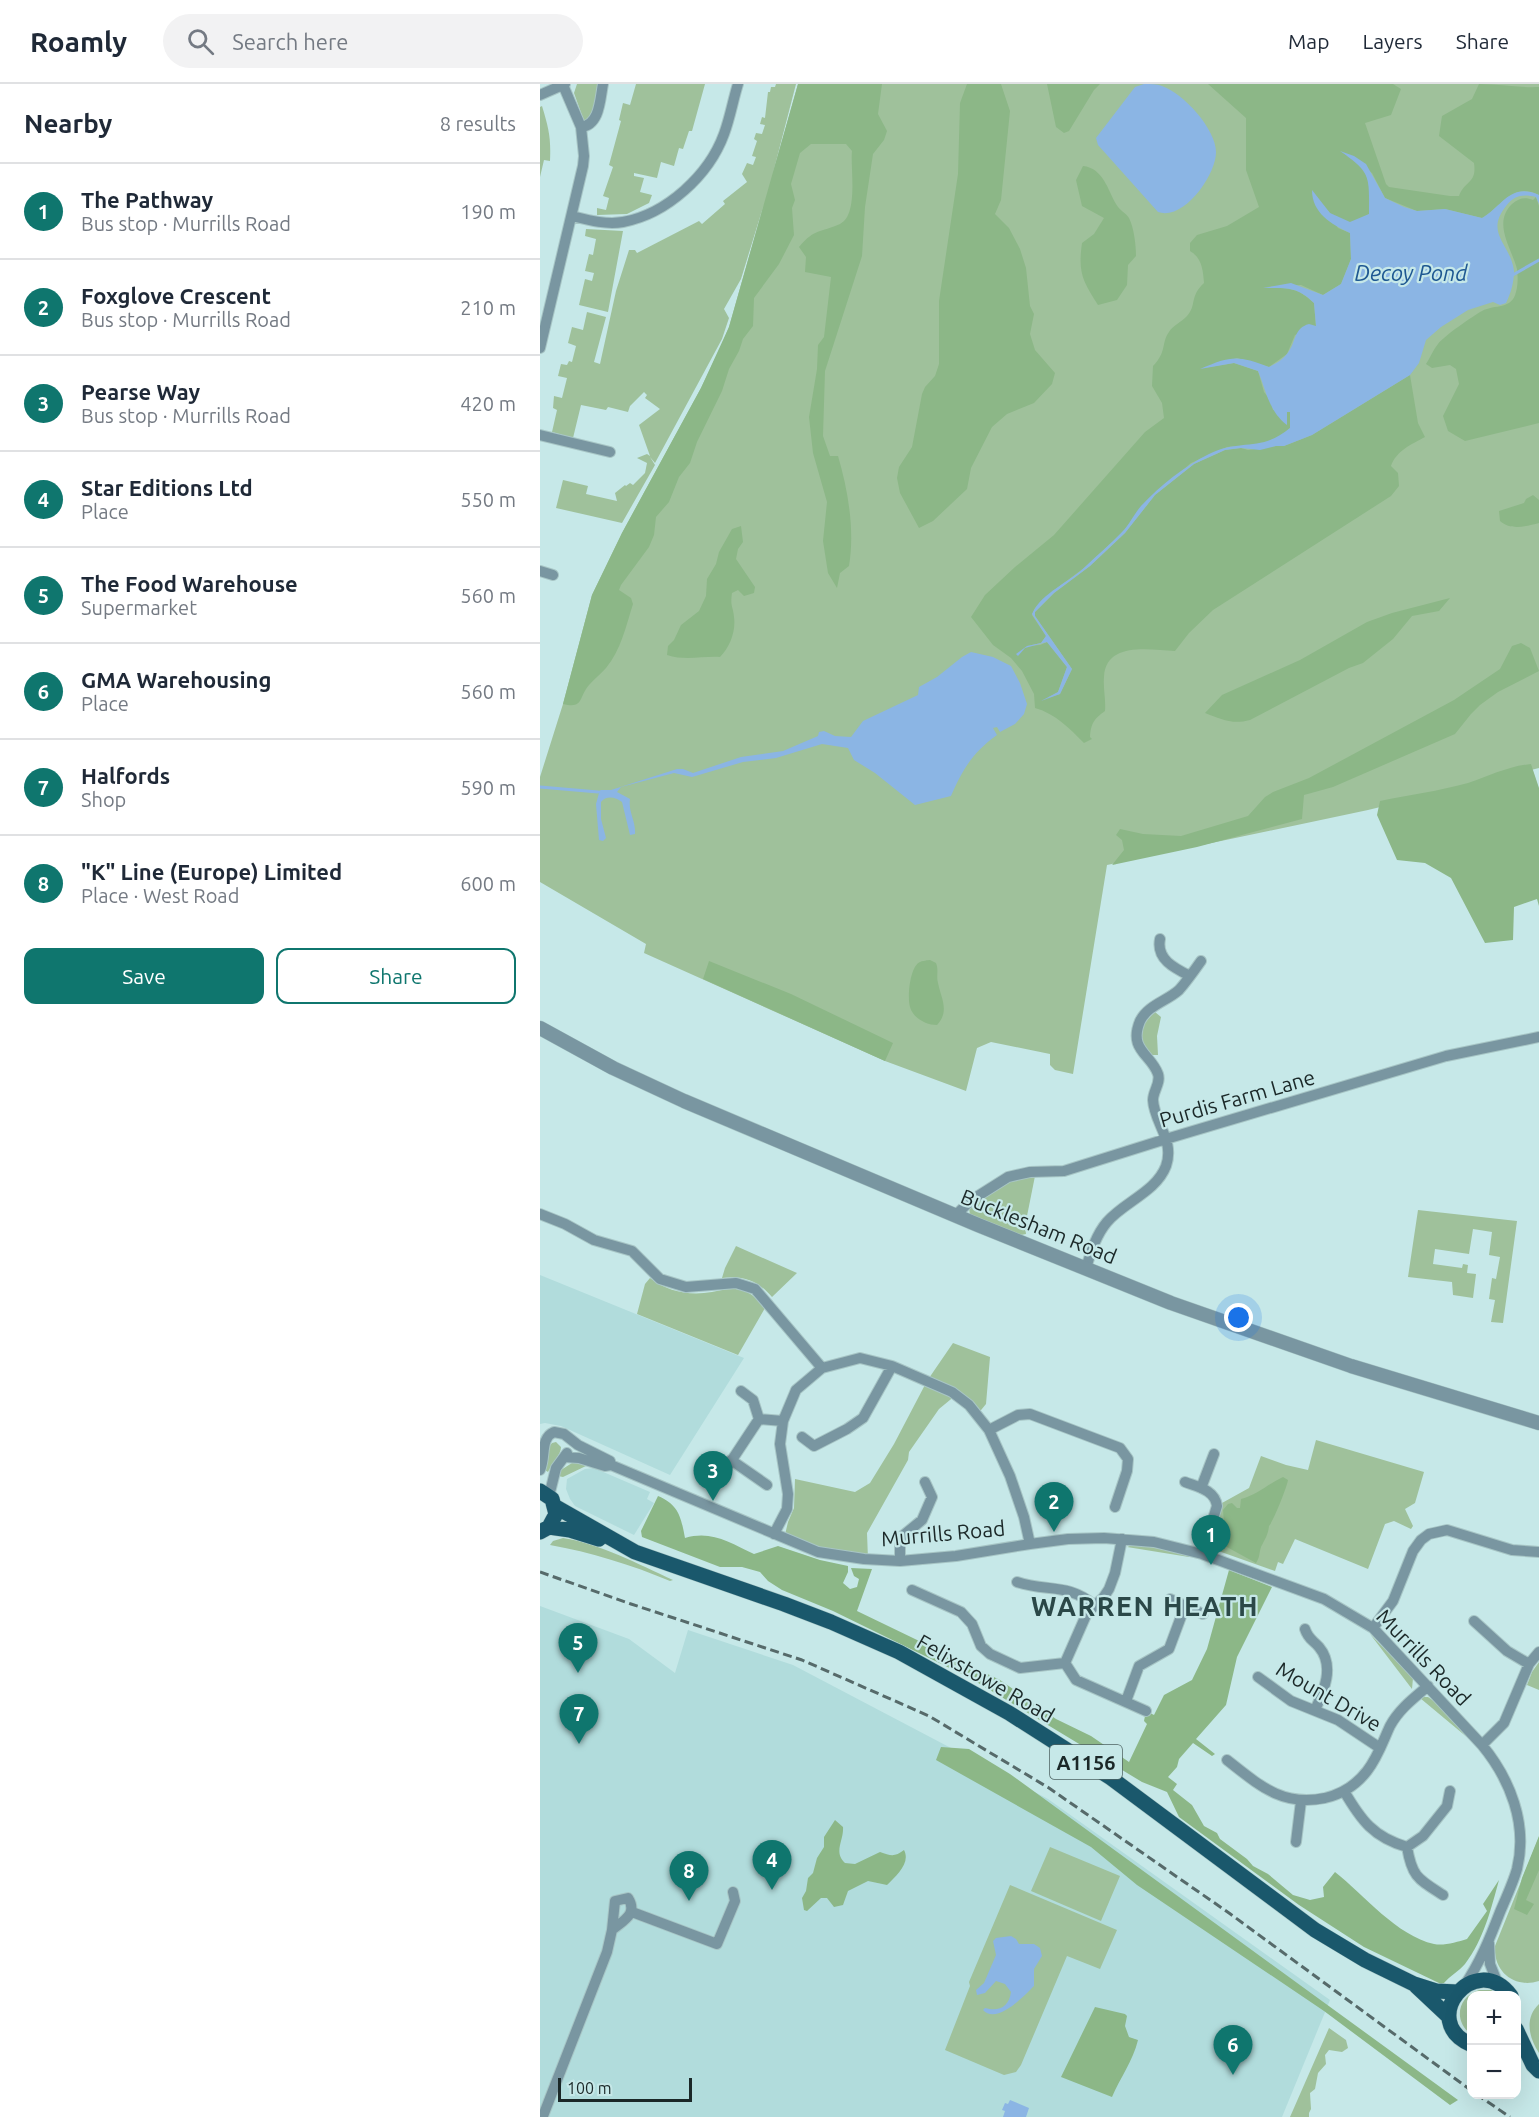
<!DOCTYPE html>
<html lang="en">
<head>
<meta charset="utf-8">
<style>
  body { margin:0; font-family:Ubuntu,sans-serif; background:#f2f2f3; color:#1f2937 }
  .controls { position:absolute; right:18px; bottom:18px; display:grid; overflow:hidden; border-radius:12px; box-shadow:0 6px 24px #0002 }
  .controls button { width:54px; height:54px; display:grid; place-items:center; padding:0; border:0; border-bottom:2px solid #e0e1e3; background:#fff; color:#1f2937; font:30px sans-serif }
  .scale { position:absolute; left:18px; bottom:15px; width:134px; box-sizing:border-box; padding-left:6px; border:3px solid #1b2828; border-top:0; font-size:16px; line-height:21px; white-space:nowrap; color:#1b2828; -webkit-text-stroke:4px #c6e8e8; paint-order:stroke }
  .you { position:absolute; left:699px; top:1234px; width:21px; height:21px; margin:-15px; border:4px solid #fff; border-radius:50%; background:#1a73e8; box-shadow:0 0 0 9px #1a73e833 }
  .badge { display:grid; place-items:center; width:39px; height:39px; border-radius:50%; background:#0f766e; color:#fff; font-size:20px; font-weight:700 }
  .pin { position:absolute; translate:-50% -50px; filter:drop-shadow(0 2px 3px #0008) }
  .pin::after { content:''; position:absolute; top:32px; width:21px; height:18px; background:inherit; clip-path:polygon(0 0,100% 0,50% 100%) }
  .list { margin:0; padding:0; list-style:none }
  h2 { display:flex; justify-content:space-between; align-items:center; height:78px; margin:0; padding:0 24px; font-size:26px }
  h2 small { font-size:20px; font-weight:400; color:#747a83 }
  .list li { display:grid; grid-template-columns:39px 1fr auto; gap:18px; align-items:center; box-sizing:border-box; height:96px; padding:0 24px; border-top:2px solid #e0e1e3 }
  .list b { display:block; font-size:22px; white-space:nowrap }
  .list p { margin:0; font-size:20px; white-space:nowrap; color:#747a83 }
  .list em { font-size:20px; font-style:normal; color:#747a83 }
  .actions { display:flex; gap:12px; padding:18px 24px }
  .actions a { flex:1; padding:14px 0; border:2px solid #0f766e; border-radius:12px; text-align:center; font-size:21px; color:#0f766e }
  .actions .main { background:#0f766e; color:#fff }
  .icon { flex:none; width:33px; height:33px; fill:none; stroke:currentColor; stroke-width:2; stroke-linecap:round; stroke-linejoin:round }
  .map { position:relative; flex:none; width:999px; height:2033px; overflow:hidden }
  header { display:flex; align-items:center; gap:36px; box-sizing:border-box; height:84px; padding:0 30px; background:#fff; border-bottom:2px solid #e0e1e3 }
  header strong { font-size:28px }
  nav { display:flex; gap:33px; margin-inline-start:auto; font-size:21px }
  .search { width:420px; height:54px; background:#f2f2f3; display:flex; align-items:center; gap:15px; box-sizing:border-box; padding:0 21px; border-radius:33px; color:#747a83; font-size:22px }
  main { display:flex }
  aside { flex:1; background:#fff }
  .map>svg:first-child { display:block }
  .built { fill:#b1dcdc }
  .green { fill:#9fc19b }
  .forest { fill:#8cb787 }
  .water { fill:#8bb5e4 }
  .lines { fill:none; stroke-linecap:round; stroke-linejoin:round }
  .stream { stroke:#8bb5e4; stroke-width:3 }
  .minor-casing { stroke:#a7c5c5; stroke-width:12 }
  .tertiary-casing { stroke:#a7c5c5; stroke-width:15 }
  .primary-casing { stroke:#a7c5c5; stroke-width:16 }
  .minor { stroke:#7996a1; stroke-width:10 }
  .tertiary { stroke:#7996a1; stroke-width:14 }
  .primary { stroke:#1a586c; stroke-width:15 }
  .rail { stroke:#566a6a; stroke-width:3; stroke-dasharray:9 4.5; stroke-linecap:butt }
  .labels { text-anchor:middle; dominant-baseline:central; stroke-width:4.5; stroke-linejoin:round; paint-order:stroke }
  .shield { fill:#c6e8e8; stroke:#4e6262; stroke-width:1.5 }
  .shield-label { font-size:20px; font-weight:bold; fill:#1b2828 }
  .street-label { font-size:21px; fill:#1b2828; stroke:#c6e8e8 }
  .water-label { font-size:22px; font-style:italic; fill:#1e5892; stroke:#c6e8e8 }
  .district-label { font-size:27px; font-weight:bold; letter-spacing:1.5px; fill:#2b4848; stroke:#c6e8e8 }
</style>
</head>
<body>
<header>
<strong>Roamly</strong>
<div class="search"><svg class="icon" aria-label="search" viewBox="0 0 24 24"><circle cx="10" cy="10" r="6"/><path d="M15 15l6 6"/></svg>Search here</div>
<nav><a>Map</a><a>Layers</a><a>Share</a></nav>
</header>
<main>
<aside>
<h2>Nearby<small>8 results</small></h2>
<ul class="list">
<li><span class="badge">1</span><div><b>The Pathway</b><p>Bus stop · Murrills Road</p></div><em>190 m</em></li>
<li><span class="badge">2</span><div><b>Foxglove Crescent</b><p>Bus stop · Murrills Road</p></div><em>210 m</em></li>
<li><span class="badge">3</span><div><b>Pearse Way</b><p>Bus stop · Murrills Road</p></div><em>420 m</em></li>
<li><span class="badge">4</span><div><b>Star Editions Ltd</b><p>Place</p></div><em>550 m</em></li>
<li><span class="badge">5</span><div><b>The Food Warehouse</b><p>Supermarket</p></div><em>560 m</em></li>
<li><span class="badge">6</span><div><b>GMA Warehousing</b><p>Place</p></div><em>560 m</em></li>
<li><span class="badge">7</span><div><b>Halfords</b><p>Shop</p></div><em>590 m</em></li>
<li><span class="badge">8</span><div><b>&quot;K&quot; Line (Europe) Limited</b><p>Place · West Road</p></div><em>600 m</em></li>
</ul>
<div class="actions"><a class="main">Save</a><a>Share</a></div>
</aside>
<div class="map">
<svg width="999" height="2033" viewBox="0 0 999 2033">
  <rect width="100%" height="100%" fill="#c6e8e8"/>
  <!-- built -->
  <path class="built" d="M0,1191L204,1274L130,1391L21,1342L5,1339L0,1340Z
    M54,1384L110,1408L107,1415L114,1419L94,1451L35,1422L30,1415L26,1405L27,1395L45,1385Z
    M0,1522L89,1555L135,1589L148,1546L253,1581L508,1715L790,1916L742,2033H0Z"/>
  <!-- green -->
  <path class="green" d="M37,0H59L51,36L44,37L34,9Z
    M96,0H165L152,47H149L143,65L139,64L134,82L121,78L117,94L94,89V92L104,94L100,108L112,111L109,119L87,130L57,131V124L66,126L69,114L63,112L73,83L69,81L81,37L79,36L83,19L90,21Z
    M236,0H256L233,89L258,0H999V684L828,726L567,781L533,990L515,986L510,981V970L451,958L437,964L426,1007L345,977L104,869L106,860L0,798V693L23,620L52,511L82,449L161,304L181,262L189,243L224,120L201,195L184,225L189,234L182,255L115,379L110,373L115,381L82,439L16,424L23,396L48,402L46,410L77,417L75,409L85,401L86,402L90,399L93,401L105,389L107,379L97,374L107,370L110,372L99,341L120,325L105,314L107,311L104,308L90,322L88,328L68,323L66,326L41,321L33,354L12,348L17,326L13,324L14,312L22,314L27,294L18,292L21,280L27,281L29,277L32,278L36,262L28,259L32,243L43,246L47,228L66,233L54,278L60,280L76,207L89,166H95L97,169L159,137L162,140L185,120L183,117L207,98L202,90L207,79L213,81L216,73L212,72L217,57L214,55L216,49L222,50L225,41L220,40L222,33L225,34L228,8H230L231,3H235Z
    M2,22C9,45 11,54 10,77L4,76L0,93V23Z
    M46,145L83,147L68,228L39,221L45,195L52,197L54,189L45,187L49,170L53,171L56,155L45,152Z
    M615,928L621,933L617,952L618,971H608C597,953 599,943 615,928Z
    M495,1092L485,1142L486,1150L481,1151L430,1131L429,1124L473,1095Z
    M878,1126L977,1137L963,1239L951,1238L955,1216L949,1215L952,1194L956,1195L960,1173L949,1171L952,1148L933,1145L929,1170L895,1165L893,1180L922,1184L923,1180L928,1181L927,1189L936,1190L933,1214L913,1211L912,1198L868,1193Z
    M196,1162L257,1189L232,1213C218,1197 204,1191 182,1194L185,1184Z
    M110,1194C128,1208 150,1212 172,1208C182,1206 194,1203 204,1207C213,1210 219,1217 225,1224L198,1271L97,1230L105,1200Z
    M413,1259L450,1273L446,1320L437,1331L416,1311L399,1325L369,1368L368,1376L327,1449L328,1475L244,1455L248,1438L254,1424L255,1395L315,1408L330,1399L354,1360L387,1297Z
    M776,1356L884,1388L875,1419L865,1425L873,1442L871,1445L854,1437L845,1440L828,1485L755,1455L743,1480L738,1478L735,1487L670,1464L682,1419L709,1404L721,1372L746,1381L768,1386Z
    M16,1358L21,1363C21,1371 12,1379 8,1388L5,1386C8,1378 6,1365 12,1359Z
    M32,1379H44L48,1381L23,1393L18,1392L21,1386Z
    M23,1454C61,1460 98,1480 133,1496L130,1497C92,1481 50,1468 10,1461L13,1457Z
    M595,1460L650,1471L649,1473L587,1463Z
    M830,1550L873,1594L872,1605Z
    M999,1578V1606L987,1601L992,1588Z
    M882,1613H888L894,1617L928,1654L880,1614Z
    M999,1753V1897C974,1905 953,1887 955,1862Z
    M510,1763L580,1792L561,1837L491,1807Z
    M470,1801L577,1846L560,1885L527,1872L481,1981L476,1988L464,1991L405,1966L430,1902L429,1898Z
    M939,1906H951L960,1911L932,1912V1951C913,1938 917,1913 939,1906Z
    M999,1920V1969C989,1954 984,1934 999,1920Z
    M789,1944L806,1956L808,1964L802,1968L789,1966L785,1971L786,1980L778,1989L775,2005L770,2009L771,2025L769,2029V2033H750Z"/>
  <!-- forest -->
  <path class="forest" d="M258,0H342L338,30L347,47L344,56L333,70L325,123L322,172L285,287L283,352L290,372H298C308,406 315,446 309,482L300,489L297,504L288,489L283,457L287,418L273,369L269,333L277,285L278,261L284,253L291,193L265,188L266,173L259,163C275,144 280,149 300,140C319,131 310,83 312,67L306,60H271L260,69L251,100L255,116L252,124L254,151L239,180L214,214L213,242L203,255L199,267L189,285L182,307L157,358L150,379L139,393L129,418L116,433L114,451L109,463L81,501L79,506L91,514L93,520C86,542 81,566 66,584C61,590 54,595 49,601C38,614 44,625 23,620L52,511L82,449L161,304L189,243Z
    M427,0H461L470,27L461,116L455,130L469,144L480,165L486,184L490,222L494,230L490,250L495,266L515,289L512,300L494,319L467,330L452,343L431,384L427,405L393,437L379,444L360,409L357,394L359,383L372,363L382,310L385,303L395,292L399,280V217L418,90L420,19Z
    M507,0H560L554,6L529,47L524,49L516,43Z
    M668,0H853L861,5L851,31L825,39L846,100L849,103L910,112H919C925,96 937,100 934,79L899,52L902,32L932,15L939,0C960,0 978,4 999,3V111C971,98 962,123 942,134L905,125L877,127L845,114L832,89L803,68C807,72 814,75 818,80C833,92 829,114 829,130C824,133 816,138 810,138C793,139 781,118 773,107L798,144L810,149L811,175L801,200L783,211L761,201L726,203C748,205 756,202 774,219L776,243L755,251L747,270L729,283L697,274L663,284L694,279L718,287L724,308L731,317L733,326L750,328V344L740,353L724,360L687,363L651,379L601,423L583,448L544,484L513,507L495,524L492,531L506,552L501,559L487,562L500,561L507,558L527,583L518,608L507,614L520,610L532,585L495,532V528L514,509L550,482L585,449L615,411L654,380L685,366L701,364L708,366L736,362H744L772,351L870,291L878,339L885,353C872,360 856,367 851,382L858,389L859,402L851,412L673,526L649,549L635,567C610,566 566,557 564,593C563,604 566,616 565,627C554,635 551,639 550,653L552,655L544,659C529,644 516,630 495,624L494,610L482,587L471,574L453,561L431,533L445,511L475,483L514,451L605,348L624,334L622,319L612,302L613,282C627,268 621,259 629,248C633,241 642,238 647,232C657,221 649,213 664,199C663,186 662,174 650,167V159L657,151L687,142L719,123L706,86V34Z
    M543,82C563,84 568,106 576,120C579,126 586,129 589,134C594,144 596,161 596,172L588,181L587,201L577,216L558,221C542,196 538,188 542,159L554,150L564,134L542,122L536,96Z
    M996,113L999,122V339L925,357L908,347L903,332L919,300L916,285L910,281L892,284L886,280C890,274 893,266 898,260C904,252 933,232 942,227C955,220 972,226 976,208C978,201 978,192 977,185C972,165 952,139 972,120C979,114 985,113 993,116Z
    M993,411L999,416V439C987,442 971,447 960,437L959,427L984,419L986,415Z
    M201,442L203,458L198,465L196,475L215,503L214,509L204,512L198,506L192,509C190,523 193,522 194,533C196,547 190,563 180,573C162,572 145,577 127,571L128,562L134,556L141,541L159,527L166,512L167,495L176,480L179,468L192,445Z
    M910,514L899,527L872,532L853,555L823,579L809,584L710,636C692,641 681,635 665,629L682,611L760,576L827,538L852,529Z
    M981,559L990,564L999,587L958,608L940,621L931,630L915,650L793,703L764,711L762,735L657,763L572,781L584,766L582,756L576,751L580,745L603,750L641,752L708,732L725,713L733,708L769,694L914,616L960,585L972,562Z
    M991,680L999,704V822L997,815L974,823L973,856L945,859L911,794L885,779L857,776L837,731L840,717C869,711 899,707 928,699C949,692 969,682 991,680Z
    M390,876L396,879C399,886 396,892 398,899C401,914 410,927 397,941C386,941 373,934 370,923C367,913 370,882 380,878C381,877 389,876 390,876Z
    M169,877L251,910L353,959L345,977L163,895Z
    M743,1393L748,1396C747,1403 733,1438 729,1442C728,1451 725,1455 721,1463C719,1469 720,1473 716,1479L685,1462L679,1450L684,1439L683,1426L688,1420L692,1419L697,1424H700L701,1415C717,1411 728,1400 743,1393Z
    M118,1412C139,1421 141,1433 145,1454C172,1446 190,1459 214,1470L238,1462L280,1476L308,1482V1488L303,1499L310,1505L317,1503L319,1495L314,1492L311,1484L332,1485L317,1527L460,1596L516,1635L551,1652L589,1678L607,1640L604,1637L606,1627L614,1631L624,1611L652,1596L667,1565L689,1486L732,1503L697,1573L686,1621L656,1655L675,1670L672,1672L653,1659L639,1675L637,1683L628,1693L637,1700L633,1706L652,1721L664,1742L677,1749L680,1755L707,1775L713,1782L728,1790L753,1811L770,1816L784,1813L783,1803L795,1788C824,1811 857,1852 894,1860C904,1862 917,1858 927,1855L947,1827L943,1820L959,1796C951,1825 944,1855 925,1880C919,1887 910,1892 904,1899L901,1900L824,1863L759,1821L639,1733L627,1708L602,1698L430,1594L293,1527L242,1506L228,1497L220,1488L202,1483H180L102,1453L101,1447Z
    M401,1663L429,1665L470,1690L918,2016L910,2021L784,1927L597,1801L551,1763L396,1676Z
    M295,1736L303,1743C304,1757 293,1768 305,1779L315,1780L340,1768C351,1772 355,1773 364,1766C371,1779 356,1792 347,1801L328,1797L308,1807L303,1821L294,1823L287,1814H281L267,1827L264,1826L262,1814L266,1807L268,1794L273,1789L277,1774L284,1763V1753Z
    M999,1752V1786L986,1816L994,1820L987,1831L974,1825L982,1794Z
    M555,1923L585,1930L587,1932L585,1942L589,1953L598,1956C593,1977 580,1994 572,2013L521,1993Z"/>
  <!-- water -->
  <path class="water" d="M604,0C610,0 617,0 622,2C643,9 676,45 676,68C676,91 644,137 618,128L558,61L556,54L595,3Z
    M800,67L814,72L826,80L845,114L864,123L877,127L905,125L942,134C962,123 970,98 999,111V120L996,113C983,110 975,111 966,122C944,150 971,160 974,187C974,198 971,209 966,219L960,221L953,218L928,226L901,243L886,256L879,279L870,291L772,351L744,362H736L720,366L701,364L685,366L654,380L615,411L585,449L550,482L514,509L495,528V532L532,585L520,610L501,617L518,608L527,583L507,558L485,564L478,572L476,570L487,562L501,559L506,552L492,530C502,508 529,499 546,482C557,471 571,460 582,448C590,440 594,430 601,422C621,401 643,383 669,370C700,354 720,369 750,344V328H747V341C729,328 726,306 718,287L694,279L660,285C691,272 697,271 729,283C737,279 744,275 749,267C756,257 754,244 769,240L776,242L774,219C757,202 746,204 723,204L751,199L783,211L801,200L811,175L810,149C791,140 772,129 772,106L790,129L810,138L829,130C829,93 832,89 800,67Z
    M431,568L453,573L471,582L480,599L487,620L484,630L475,640L460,648L457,643L453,644L457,651C432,669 423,685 411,712L375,721L335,689L314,676L308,664L282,660L236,674L203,678L152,693L134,689L81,703L77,708L90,715C88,728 96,737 95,750L90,751L82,718C76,713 66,711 61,718V735L66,754L63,757L59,756L56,720L59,709H54L61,706H71L137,685H143L153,689L201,673L243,667L278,652L279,648L284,647L295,652L311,653L323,637L378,611L379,603L397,593L422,573Z
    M471,1852L476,1855L479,1860H494L500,1864L502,1872L494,1885V1902C484,1912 457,1941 443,1926L445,1924C459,1928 469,1923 471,1908L465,1900L456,1897L445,1909L437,1911L436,1906L444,1899L456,1871L453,1857L456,1854Z
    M470,2016L489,2024L486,2033H463L465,2027L462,2026L465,2019L468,2020Z"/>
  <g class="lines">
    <!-- stream -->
    <path class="stream" d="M971,192L999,176
      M0,703L58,708"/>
    <!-- minor casing -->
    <g class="minor-casing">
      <path id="minor" d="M23,1L41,43
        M0,11L25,0
        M32,132C48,136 66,141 83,138C127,130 169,91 184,50C190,34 193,16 198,0
        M0,264L43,82L44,72L41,43C60,41 60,15 63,0
        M0,351L70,368
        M0,487L13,491
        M620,855C616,875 634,884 650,892
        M0,1130L25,1140L54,1156L92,1167L120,1195L146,1203L196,1199L215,1205L282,1284
        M416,1131L430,1117L468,1093L490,1088L524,1087L626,1055L906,972L999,953
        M546,1184C551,1168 556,1151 567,1138C584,1118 616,1108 626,1082C635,1056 614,1039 613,1016C613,1007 621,999 618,990C611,970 588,966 600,937C608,921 627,917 639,906C647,897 654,887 661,877
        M201,1307L213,1316L219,1335
        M449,1346L478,1331L490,1330L580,1364L588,1375L587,1387L575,1423
        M262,1353L274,1362L307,1345L323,1334L352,1282
        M24,1373L39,1374L65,1382L71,1381L278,1468L324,1475L360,1477L416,1472L490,1460L528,1455L564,1454L614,1458L662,1470L784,1515L833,1544L942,1661C970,1695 988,1740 977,1785C973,1799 966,1814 960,1828C950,1854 940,1879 924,1902
        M191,1376L227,1401
        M0,1386C6,1372 0,1354 14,1348L24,1350L38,1361L70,1377L71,1381
        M182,1391L219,1335L243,1337
        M645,1398C658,1403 675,1406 677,1422L662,1470
        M661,1404L674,1370
        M9,1412L16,1384L27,1369
        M234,1450L247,1425L248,1410L240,1360L243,1337L256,1306L282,1284L320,1274L352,1282L412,1308L429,1321L449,1346L470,1392L484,1433L490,1460
        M582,1455L575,1489L569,1505L563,1514L547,1529L525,1579L536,1596L606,1627
        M360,1477V1454L382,1436L392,1413L385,1398
        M477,1498C507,1508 528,1499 554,1521
        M372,1506L421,1528L432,1540L441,1562L450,1570L480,1584L525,1579
        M630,1515L663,1530
        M934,1537L967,1567L989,1580
        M833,1544L853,1517L873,1467L881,1456L889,1450L907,1446L972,1466L999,1468
        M765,1545C768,1555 773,1556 779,1563C795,1582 784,1607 775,1626
        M718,1593L751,1617L798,1636L840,1664
        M586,1617L599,1582L629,1565L645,1522
        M942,1661L964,1639L989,1580L999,1568
        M687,1676C719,1701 742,1723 785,1714C802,1710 817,1700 827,1687C838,1673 843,1657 850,1642C859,1625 874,1614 888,1602
        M804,1707C821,1736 833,1753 867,1763L883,1752L907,1722L910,1707
        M756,1758L761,1717
        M867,1763C872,1793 878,1795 903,1811
        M92,1828L177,1860L195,1817L193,1808
        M949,1859L950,1880L958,1900
        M3,2032L67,1868L72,1846L75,1817L88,1814C98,1830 84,1836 72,1846"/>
    </g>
    <!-- tertiary casing -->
    <g class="tertiary-casing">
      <path id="tertiary" d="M0,944L73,984L144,1017L438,1141L631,1219L811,1282L999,1339"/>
    </g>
    <!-- primary casing -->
    <g class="primary-casing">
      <path id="primary" d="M0,1407L12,1415L16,1430L9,1443L0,1448
        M16,1423L95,1468L244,1520L291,1538L359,1568L469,1629L571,1694L775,1846L825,1876L874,1900L896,1907L917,1908
        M9,1443L30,1446L59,1455
        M876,1902L909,1933
        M976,1945L993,1981L999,1987
        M932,1961C876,1938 935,1864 971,1912"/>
    </g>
    <!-- minor -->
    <use href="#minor" class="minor"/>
    <!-- tertiary -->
    <use href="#tertiary" class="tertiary"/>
    <!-- primary -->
    <use href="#primary" class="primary"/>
    <!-- rail -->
    <path class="rail" d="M0,1488L91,1520L262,1576L389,1632L509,1704L689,1829L932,2007
      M936,2010L970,2033"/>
  </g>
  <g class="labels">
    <!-- shield labels -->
    <rect class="shield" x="510" y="1661" width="72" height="34" rx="4.5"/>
    <g class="shield-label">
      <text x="546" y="1678">A1156</text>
    </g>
    <!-- street labels -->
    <g class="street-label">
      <text transform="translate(697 1014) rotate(-16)">Purdis Farm Lane</text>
      <text transform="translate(499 1142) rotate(22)">Bucklesham Road</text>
      <text transform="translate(403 1449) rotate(-5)">Murrills Road</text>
      <text transform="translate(884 1573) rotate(46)">Murrills Road</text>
      <text transform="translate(446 1594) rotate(30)">Felixstowe Road</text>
      <text transform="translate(789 1612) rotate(30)">Mount Drive</text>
    </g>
    <!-- water labels -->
    <g class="water-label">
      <text x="871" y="188">Decoy Pond</text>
    </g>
    <!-- district labels -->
    <g class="district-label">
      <text x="605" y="1522">WARREN HEATH</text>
    </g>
  </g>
</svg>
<div class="controls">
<button>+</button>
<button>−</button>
</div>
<div class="scale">100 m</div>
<div class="you"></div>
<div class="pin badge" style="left:671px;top:1481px">1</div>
<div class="pin badge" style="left:514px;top:1448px">2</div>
<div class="pin badge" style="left:173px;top:1417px">3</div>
<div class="pin badge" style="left:232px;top:1806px">4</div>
<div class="pin badge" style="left:38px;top:1589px">5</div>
<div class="pin badge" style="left:693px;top:1991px">6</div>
<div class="pin badge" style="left:39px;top:1660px">7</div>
<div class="pin badge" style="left:149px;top:1817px">8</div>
</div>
</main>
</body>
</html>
